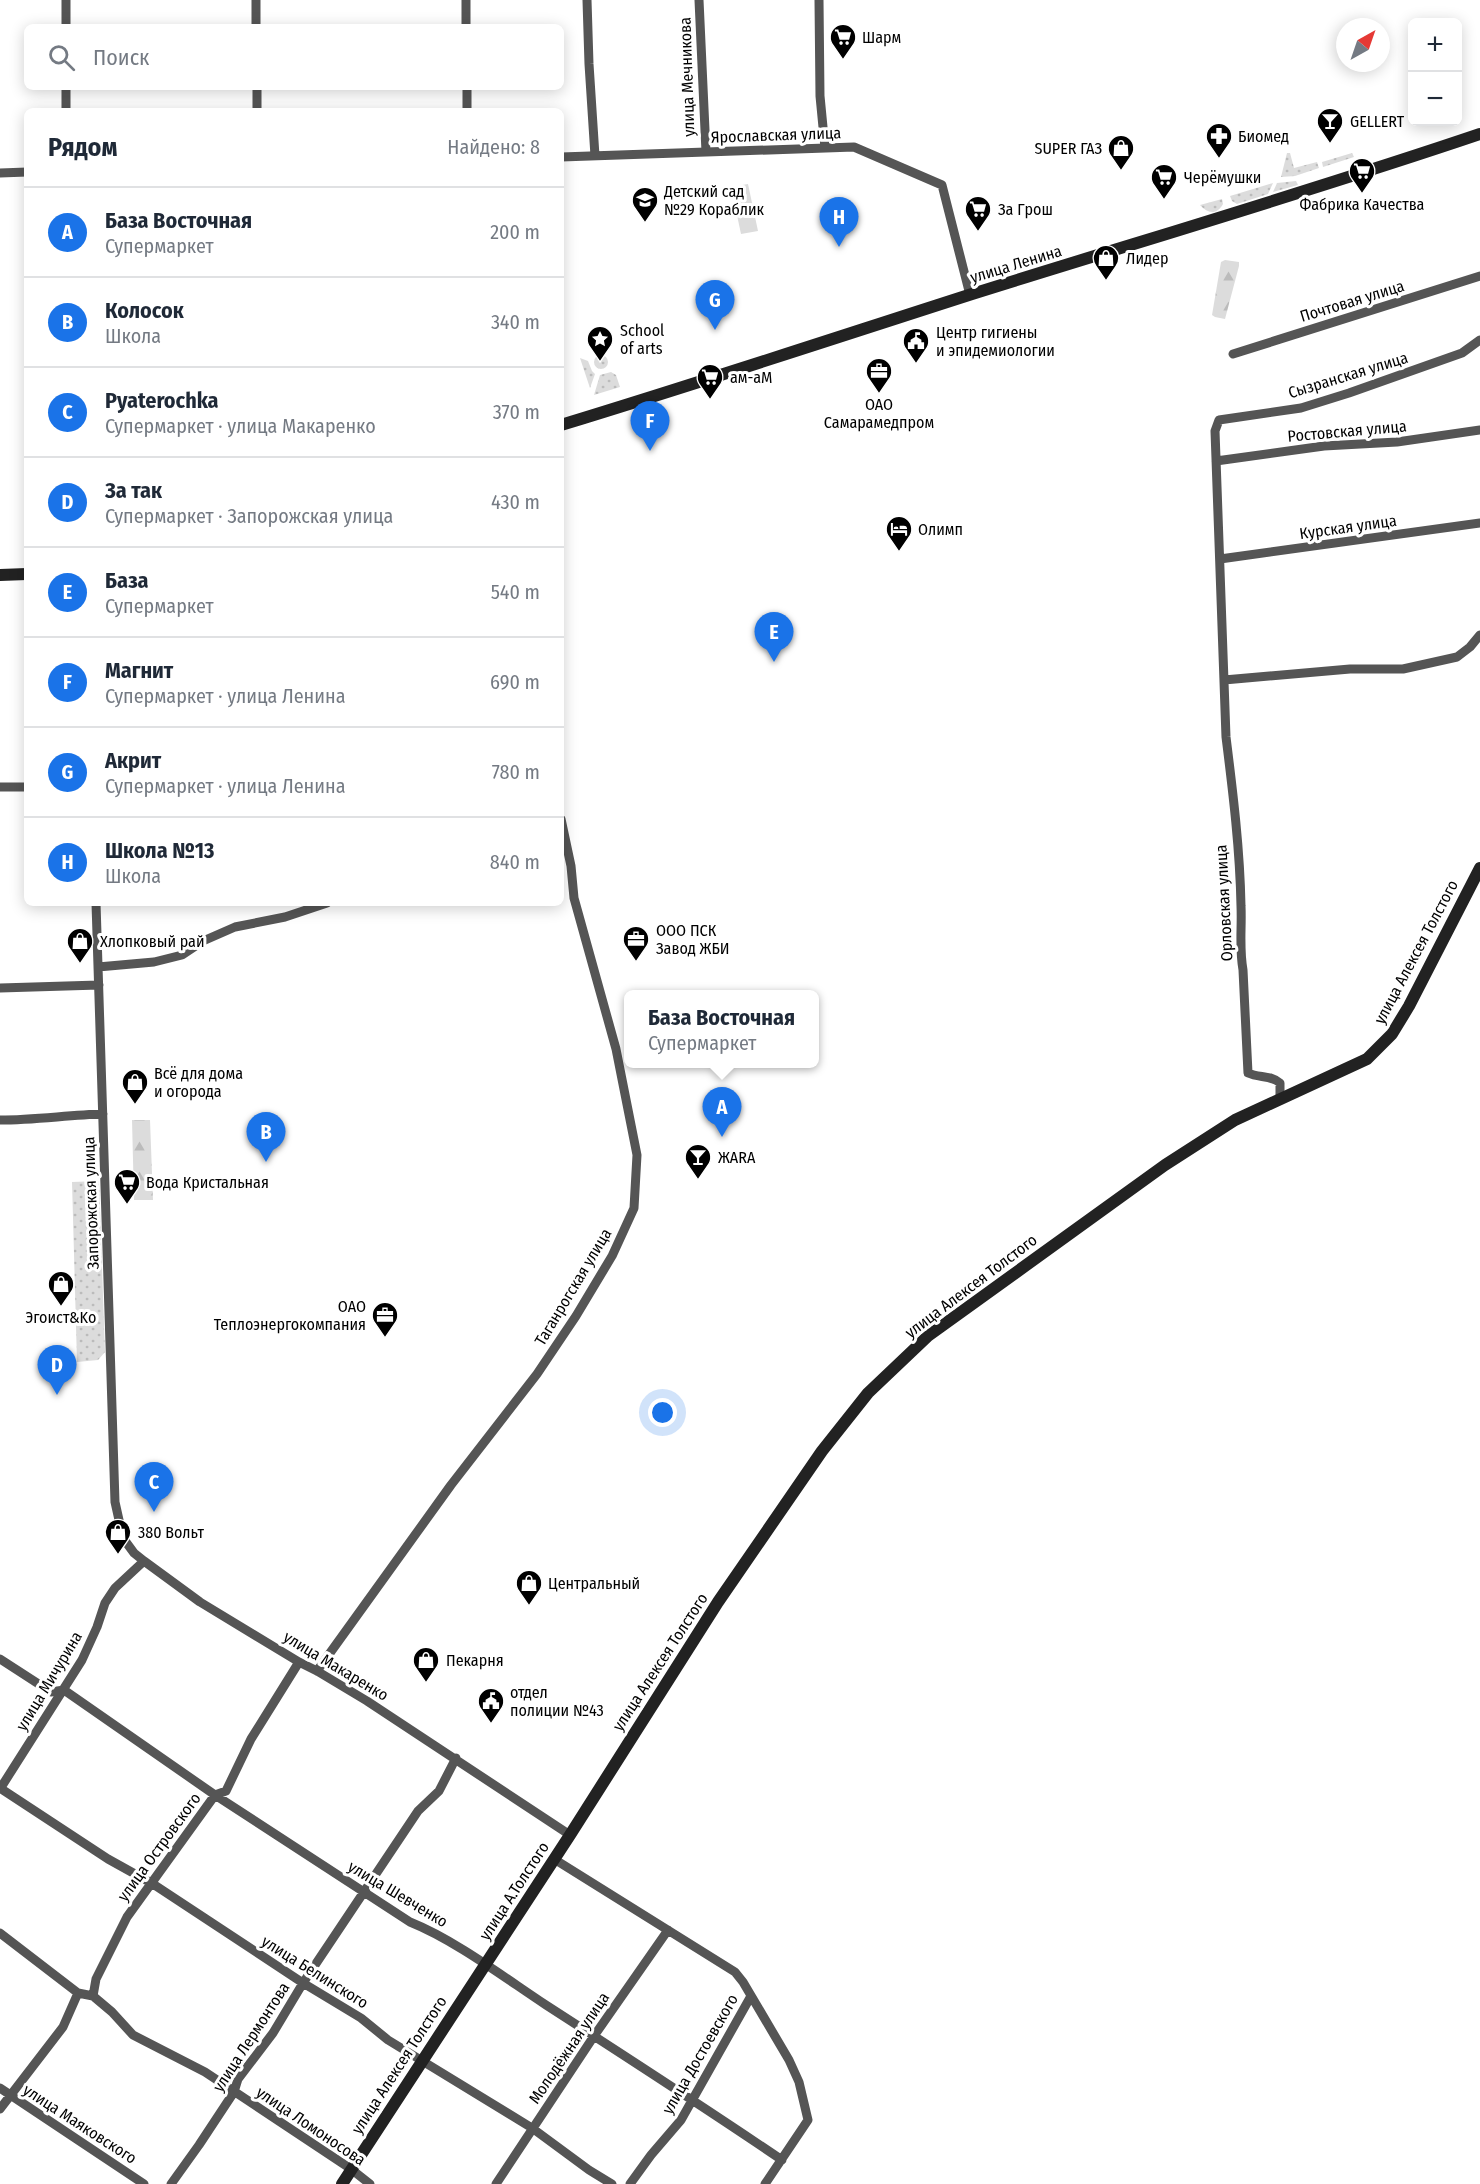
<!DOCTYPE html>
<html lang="ru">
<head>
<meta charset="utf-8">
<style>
  body { margin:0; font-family:"Fira Sans Condensed",sans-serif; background:#f6f6f7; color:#1f2937 }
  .controls { position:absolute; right:18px; top:18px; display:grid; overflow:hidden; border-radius:9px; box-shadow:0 3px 15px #0003 }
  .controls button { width:54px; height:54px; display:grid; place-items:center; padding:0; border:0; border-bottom:2px solid #e0e1e3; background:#fff; color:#1f2937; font:30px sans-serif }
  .compass { position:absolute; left:1336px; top:18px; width:54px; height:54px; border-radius:50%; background:#fff; box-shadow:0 3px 15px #0003; rotate:40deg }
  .you { position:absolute; left:663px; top:1413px; width:21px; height:21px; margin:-15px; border:4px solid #fff; border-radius:50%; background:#1a73e8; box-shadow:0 0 0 9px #1a73e833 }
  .badge { display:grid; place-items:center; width:39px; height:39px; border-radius:50%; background:#1a73e8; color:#fff; font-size:20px; font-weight:700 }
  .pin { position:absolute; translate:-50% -50px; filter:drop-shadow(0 2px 3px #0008) }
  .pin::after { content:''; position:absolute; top:32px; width:21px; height:18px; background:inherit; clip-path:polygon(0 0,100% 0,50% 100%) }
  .popup { position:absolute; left:624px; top:990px; width:195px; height:78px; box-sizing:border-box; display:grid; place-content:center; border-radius:9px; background:#fff; filter:drop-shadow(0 2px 4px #0005); font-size:20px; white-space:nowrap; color:#747a83 }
  .popup b { font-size:22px; color:#1f2937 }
  .popup::after { content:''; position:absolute; left:50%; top:100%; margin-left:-12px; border:12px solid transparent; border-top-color:#fff }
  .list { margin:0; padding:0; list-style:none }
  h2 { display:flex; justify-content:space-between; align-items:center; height:78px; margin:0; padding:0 24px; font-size:26px }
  h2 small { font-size:20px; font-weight:400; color:#747a83 }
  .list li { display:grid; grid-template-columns:39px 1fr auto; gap:18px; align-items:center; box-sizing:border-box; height:90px; padding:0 24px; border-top:2px solid #e0e1e3 }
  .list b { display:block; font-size:22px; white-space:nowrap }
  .list p { margin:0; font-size:20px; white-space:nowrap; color:#747a83 }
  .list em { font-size:20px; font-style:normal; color:#747a83 }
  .icon { flex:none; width:33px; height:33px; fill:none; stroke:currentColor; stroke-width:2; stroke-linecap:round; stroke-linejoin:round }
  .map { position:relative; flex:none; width:1480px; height:2184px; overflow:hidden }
  .search { position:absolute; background:#fff; box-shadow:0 3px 15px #0003; left:24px; top:24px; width:540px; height:66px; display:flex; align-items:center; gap:15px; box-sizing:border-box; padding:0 21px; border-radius:9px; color:#747a83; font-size:22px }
  .panel { position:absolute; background:#fff; box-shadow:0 3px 15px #0003; left:24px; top:108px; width:540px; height:798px; border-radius:9px }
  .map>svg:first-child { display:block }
  .grass { fill:url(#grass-dots) }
  .forest { fill:url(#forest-firs) }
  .pitch { fill:#dcdcdc }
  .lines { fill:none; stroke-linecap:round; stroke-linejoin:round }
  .street { stroke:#555; stroke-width:9 }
  .secondary { stroke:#222; stroke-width:12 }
  .labels { text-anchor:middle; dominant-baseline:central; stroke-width:6; stroke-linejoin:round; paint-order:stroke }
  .poi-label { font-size:16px; fill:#000; stroke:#fff; text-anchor:start }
  .street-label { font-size:16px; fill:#000; stroke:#fff }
</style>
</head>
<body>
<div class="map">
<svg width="1480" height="2184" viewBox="0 0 1480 2184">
  <defs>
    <pattern id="grass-dots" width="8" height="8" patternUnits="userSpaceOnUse" patternTransform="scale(1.5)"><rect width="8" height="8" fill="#dcdcdc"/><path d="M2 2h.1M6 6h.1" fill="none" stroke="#bbb" stroke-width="1.8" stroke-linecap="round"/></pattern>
    <pattern id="forest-firs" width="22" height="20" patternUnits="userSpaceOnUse" patternTransform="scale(1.5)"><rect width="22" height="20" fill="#dcdcdc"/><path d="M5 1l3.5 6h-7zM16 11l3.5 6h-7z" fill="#bbb"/></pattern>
  </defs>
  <rect width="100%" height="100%" fill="#fff"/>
  <!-- grass -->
  <path class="grass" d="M1287,153H1290L1294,168L1317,162L1319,168L1295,176L1281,177Z
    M1352,153L1354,157L1323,167L1322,162Z
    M1296,181L1298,185L1273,192L1277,183Z
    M1273,183L1268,194L1237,204L1232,201L1230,196Z
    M1222,199L1223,204C1217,215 1208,214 1200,205Z
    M594 362a7 7 0 1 1 14 0a7 7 0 1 1-14 0Z
    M580,358L588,361L592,371L595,374L590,388Z
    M611,372L616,375L620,387L594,395L600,375Z
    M99,1181L105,1352L98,1360L77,1362L72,1182Z"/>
  <!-- forest -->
  <path class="forest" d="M1225,260L1239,262V266L1225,319L1215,317L1212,315L1221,262Z
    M132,1120H150L153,1200H134Z"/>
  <!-- pitch -->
  <path class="pitch" d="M748,184L758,231L741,234L731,187Z"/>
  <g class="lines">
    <!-- street -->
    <path class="street" d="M66,0V27
      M256,0V27
      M466,0V27
      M587,0L589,64L595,156
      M699,0L706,152
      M819,0L820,96L825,148
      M257,87V111
      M467,87V111
      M66,111V87
      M561,157L854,147L942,185L970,295
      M0,173L27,172
      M1233,354L1480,276
      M1216,461L1324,446L1397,442L1480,430
      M1220,559L1480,523
      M1224,680L1350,669H1403L1457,657L1470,647L1480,635
      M0,787H27
      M96,903L115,1502L123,1538L134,1553L144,1561L200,1602L299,1662L317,1671L367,1701L570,1835
      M98,967L154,962L182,955L203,941L235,927L285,917L327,903
      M0,988L99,985
      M1280,1099V1083C1271,1075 1259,1078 1248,1073L1243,970C1239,948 1242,928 1241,906C1240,850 1233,793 1226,737L1215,431L1219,420L1301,408L1349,393L1462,353L1480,340
      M0,1120C35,1120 68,1115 103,1114
      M0,1659L51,1692L64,1690L215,1795L410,1922C455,1940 505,1978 546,2005C625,2056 704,2107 782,2160
      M317,1671L451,1485L537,1374L576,1316L612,1256L634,1208L637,1155L616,1049L574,898L571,866L561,819
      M0,1788L108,1859L153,1884L303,1983L361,2018L388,2040L532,2128L589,2170L612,2184
      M0,1789L82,1660L97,1627L105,1603L115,1588L144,1561
      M554,1859L735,1972L743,1982L789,2060L799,2082L808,2120L765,2184
      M0,1933L78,1993L93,1996L112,2012L133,2035L205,2072L351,2169L370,2184
      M93,1996L96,1979L127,1917L215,1795L226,1791L251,1739L299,1662
      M0,2088L144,2184
      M0,2109L63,2027L78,1993
      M171,2184L199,2145L234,2092L238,2079L273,2033L303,1983L418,1811L439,1791L456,1758
      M496,2184L594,2036L668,1930
      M630,2184L651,2155L681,2120L751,1996"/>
    <!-- secondary -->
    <path class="secondary" d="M561,425C699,383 835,338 972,294C1141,241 1312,191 1480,134
      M0,575L27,574
      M342,2184L570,1835L718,1602L822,1451L868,1393L928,1336L1165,1165L1235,1120L1367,1059L1392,1034L1409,1006L1480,868"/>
  </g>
  <!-- icons -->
  <defs>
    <g id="supermarket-pin" transform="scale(1.35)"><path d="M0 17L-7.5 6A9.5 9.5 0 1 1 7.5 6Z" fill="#000" stroke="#fff"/><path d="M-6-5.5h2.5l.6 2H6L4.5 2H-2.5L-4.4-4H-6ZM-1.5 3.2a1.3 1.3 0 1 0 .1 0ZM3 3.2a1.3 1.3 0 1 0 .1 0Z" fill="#fff"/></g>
    <g id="bar-pin" transform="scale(1.35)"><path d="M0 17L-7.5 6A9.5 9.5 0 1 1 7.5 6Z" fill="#000" stroke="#fff"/><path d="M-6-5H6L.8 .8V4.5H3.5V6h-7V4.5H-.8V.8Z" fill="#fff"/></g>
    <g id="pharmacy-pin" transform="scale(1.35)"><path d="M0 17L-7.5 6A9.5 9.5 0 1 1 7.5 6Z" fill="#000" stroke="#fff"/><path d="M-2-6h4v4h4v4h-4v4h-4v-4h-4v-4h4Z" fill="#fff"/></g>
    <g id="shop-pin" transform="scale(1.35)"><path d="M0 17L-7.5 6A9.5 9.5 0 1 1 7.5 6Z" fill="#000" stroke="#fff"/><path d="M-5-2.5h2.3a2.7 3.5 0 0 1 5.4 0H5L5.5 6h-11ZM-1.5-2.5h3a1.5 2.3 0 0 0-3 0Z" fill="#fff"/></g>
    <g id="school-pin" transform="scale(1.35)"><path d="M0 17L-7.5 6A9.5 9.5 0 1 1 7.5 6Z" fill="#000" stroke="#fff"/><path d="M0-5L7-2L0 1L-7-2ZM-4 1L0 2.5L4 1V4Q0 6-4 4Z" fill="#fff"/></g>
    <g id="sight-pin" transform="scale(1.35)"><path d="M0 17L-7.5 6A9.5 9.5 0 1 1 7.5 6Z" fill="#000" stroke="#fff"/><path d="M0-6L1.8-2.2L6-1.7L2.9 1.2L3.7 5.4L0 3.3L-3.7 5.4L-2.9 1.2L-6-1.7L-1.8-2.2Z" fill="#fff"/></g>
    <g id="civic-pin" transform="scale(1.35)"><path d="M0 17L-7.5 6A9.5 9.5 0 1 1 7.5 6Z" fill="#000" stroke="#fff"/><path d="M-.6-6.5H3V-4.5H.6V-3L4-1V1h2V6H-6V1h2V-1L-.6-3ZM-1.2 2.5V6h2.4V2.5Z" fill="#fff"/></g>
    <g id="office-pin" transform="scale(1.35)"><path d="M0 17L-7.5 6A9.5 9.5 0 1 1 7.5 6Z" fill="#000" stroke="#fff"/><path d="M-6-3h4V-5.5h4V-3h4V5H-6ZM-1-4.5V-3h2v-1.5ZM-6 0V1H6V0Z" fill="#fff"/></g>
    <g id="hotel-pin" transform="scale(1.35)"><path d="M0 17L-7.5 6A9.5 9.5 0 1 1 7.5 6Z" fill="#000" stroke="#fff"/><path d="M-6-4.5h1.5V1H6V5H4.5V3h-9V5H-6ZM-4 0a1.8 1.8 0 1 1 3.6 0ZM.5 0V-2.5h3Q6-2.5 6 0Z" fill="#fff"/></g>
  </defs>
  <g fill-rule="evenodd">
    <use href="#supermarket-pin" x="843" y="37"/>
    <use href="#bar-pin" x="1330" y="121"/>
    <use href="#pharmacy-pin" x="1219" y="136"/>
    <use href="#shop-pin" x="1121" y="148"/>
    <use href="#supermarket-pin" x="1362" y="171"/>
    <use href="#supermarket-pin" x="1164" y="177"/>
    <use href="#school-pin" x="645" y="200"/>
    <use href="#supermarket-pin" x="978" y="209"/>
    <use href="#shop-pin" x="1106" y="258"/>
    <use href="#sight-pin" x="600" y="339"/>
    <use href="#civic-pin" x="916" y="341"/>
    <use href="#office-pin" x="879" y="371"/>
    <use href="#supermarket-pin" x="710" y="377"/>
    <use href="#hotel-pin" x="899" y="529"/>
    <use href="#office-pin" x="636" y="939"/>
    <use href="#shop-pin" x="80" y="941"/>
    <use href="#shop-pin" x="135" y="1082"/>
    <use href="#bar-pin" x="698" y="1157"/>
    <use href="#supermarket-pin" x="127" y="1182"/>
    <use href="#shop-pin" x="61" y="1284"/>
    <use href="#office-pin" x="385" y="1315"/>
    <use href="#shop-pin" x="118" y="1532"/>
    <use href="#shop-pin" x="529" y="1583"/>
    <use href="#shop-pin" x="426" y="1660"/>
    <use href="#civic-pin" x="491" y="1701"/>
  </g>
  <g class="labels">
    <!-- poi labels -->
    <g class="poi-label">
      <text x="862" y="37">Шарм</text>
      <text x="1350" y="121">GELLERT</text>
      <text x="1238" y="136">Биомед</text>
      <text x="1102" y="148" text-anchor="end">SUPER ГАЗ</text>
      <text x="1184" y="177">Черёмушки</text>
      <text x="664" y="191">Детский сад<tspan x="664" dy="18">№29 Кораблик</tspan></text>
      <text x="1362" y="204" text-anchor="middle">Фабрика Качества</text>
      <text x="998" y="209">За Грош</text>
      <text x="1126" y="258">Лидер</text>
      <text x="620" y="330">School<tspan x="620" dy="18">of arts</tspan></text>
      <text x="936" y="332">Центр гигиены<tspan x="936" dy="18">и эпидемиологии</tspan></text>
      <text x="730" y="377">ам-аМ</text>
      <text x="879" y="404" text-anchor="middle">ОАО<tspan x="879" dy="18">Самарамедпром</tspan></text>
      <text x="918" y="529">Олимп</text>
      <text x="656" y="930">ООО ПСК<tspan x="656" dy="18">Завод ЖБИ</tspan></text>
      <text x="100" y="941">Хлопковый рай</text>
      <text x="154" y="1073">Всё для дома<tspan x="154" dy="18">и огорода</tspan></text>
      <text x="718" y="1157">ЖАRА</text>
      <text x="146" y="1182">Вода Кристальная</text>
      <text x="366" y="1306" text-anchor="end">ОАО<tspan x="366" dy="18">Теплоэнергокомпания</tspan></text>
      <text x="61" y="1317" text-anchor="middle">Эгоист&amp;Kо</text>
      <text x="138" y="1532">380 Вольт</text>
      <text x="548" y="1583">Центральный</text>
      <text x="446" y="1660">Пекарня</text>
      <text x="510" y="1692">отдел<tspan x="510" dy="18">полиции №43</tspan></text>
    </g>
    <!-- street labels -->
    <g class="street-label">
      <text transform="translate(687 77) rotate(-92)">улица Мечникова</text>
      <text transform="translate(776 135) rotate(-2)">Ярославская улица</text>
      <text transform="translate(1016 264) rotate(-17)">улица Ленина</text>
      <text transform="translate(1352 301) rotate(-17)">Почтовая улица</text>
      <text transform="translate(1348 375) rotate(-17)">Сызранская улица</text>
      <text transform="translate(1347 431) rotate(-5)">Ростовская улица</text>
      <text transform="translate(1348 527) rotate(-8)">Курская улица</text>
      <text transform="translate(1224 903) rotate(-93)">Орловская улица</text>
      <text transform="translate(1416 952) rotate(-62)">улица Алексея Толстого</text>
      <text transform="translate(91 1203) rotate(-92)">Запорожская улица</text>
      <text transform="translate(971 1286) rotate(-37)">улица Алексея Толстого</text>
      <text transform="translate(573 1287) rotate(-59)">Таганрогская улица</text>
      <text transform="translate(660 1662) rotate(-57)">улица Алексея Толстого</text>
      <text transform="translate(336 1666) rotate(31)">улица Макаренко</text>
      <text transform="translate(49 1681) rotate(-59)">улица Мичурина</text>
      <text transform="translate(159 1847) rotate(-54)">улица Островского</text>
      <text transform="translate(514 1891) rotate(-57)">улица А.Толстого</text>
      <text transform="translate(398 1894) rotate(31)">улица Шевченко</text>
      <text transform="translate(315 1972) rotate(32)">улица Белинского</text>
      <text transform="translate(251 2037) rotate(-57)">улица Лермонтова</text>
      <text transform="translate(569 2048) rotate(-56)">Молодёжная улица</text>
      <text transform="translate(700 2054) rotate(-60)">улица Достоевского</text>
      <text transform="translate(399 2065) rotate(-57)">улица Алексея Толстого</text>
      <text transform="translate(80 2124) rotate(33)">улица Маяковского</text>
      <text transform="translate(311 2126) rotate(34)">улица Ломоносова</text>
    </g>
  </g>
</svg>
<div class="controls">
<button>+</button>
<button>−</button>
</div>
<svg class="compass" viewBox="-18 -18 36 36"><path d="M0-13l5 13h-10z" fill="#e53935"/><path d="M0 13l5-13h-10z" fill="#747a83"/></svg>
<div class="you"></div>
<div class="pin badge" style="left:722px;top:1137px">A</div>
<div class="popup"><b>База Восточная</b>Супермаркет</div>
<div class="pin badge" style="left:266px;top:1162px">B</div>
<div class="pin badge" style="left:154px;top:1512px">C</div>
<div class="pin badge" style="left:57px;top:1395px">D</div>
<div class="pin badge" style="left:774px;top:662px">E</div>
<div class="pin badge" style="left:650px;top:451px">F</div>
<div class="pin badge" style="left:715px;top:330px">G</div>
<div class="pin badge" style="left:839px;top:247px">H</div>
<div class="search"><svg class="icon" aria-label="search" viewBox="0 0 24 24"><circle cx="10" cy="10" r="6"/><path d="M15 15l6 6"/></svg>Поиск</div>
<section class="panel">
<h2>Рядом<small>Найдено: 8</small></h2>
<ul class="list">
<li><span class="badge">A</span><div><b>База Восточная</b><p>Супермаркет</p></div><em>200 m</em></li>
<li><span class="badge">B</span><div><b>Колосок</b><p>Школа</p></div><em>340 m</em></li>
<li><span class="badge">C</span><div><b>Pyaterochka</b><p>Супермаркет · улица Макаренко</p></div><em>370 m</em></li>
<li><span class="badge">D</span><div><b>За так</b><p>Супермаркет · Запорожская улица</p></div><em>430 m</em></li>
<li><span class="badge">E</span><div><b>База</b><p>Супермаркет</p></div><em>540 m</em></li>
<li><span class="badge">F</span><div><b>Магнит</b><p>Супермаркет · улица Ленина</p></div><em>690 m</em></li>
<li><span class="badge">G</span><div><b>Акрит</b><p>Супермаркет · улица Ленина</p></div><em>780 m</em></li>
<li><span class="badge">H</span><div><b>Школа №13</b><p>Школа</p></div><em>840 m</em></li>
</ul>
</section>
</div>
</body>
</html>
